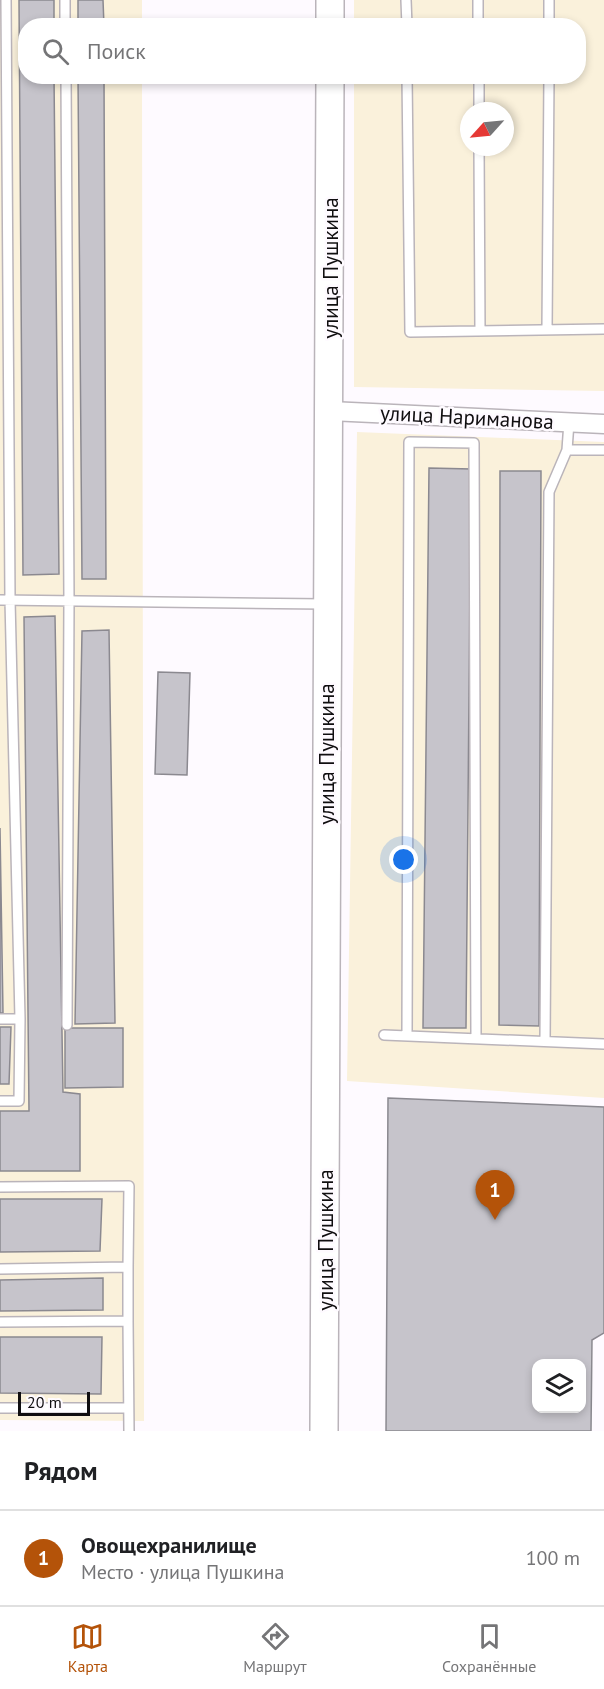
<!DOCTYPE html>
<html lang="ru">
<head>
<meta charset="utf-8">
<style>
  body { margin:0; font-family:"PT Sans",sans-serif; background:#f6f6f6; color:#202124 }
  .controls { position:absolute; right:18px; bottom:18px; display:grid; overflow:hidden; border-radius:12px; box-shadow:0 3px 9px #0003 }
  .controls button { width:54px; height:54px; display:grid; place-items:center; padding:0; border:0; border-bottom:2px solid #e0e0e0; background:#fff; color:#202124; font:30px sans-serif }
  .compass { position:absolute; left:460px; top:102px; width:54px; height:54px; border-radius:50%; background:#fff; box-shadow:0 3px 9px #0003; rotate:243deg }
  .scale { position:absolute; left:18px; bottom:15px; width:72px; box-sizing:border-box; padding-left:6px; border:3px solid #100e10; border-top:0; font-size:16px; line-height:21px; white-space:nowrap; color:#100e10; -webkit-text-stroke:4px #fefaff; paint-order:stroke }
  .you { position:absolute; left:404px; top:860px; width:21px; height:21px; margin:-15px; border:4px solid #fff; border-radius:50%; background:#1a73e8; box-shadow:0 0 0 9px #1a73e833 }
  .badge { display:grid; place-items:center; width:39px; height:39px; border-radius:50%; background:#b45309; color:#fff; font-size:20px; font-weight:700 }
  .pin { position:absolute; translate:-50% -50px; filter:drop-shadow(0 2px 3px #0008) }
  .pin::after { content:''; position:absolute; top:32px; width:21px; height:18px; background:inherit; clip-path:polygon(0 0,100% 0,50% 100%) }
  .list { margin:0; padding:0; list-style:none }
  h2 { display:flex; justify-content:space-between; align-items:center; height:78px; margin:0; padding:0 24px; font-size:26px }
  h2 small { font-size:20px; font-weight:400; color:#757577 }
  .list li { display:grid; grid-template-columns:39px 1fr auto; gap:18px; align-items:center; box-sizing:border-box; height:96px; padding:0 24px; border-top:2px solid #e0e0e0 }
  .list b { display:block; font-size:22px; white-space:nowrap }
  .list p { margin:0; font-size:20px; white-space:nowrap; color:#757577 }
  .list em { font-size:20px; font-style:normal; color:#757577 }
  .icon { flex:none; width:33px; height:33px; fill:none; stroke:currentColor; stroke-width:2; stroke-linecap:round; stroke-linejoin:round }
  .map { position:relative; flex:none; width:604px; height:1431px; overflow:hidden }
  .search { position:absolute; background:#fff; box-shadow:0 3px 9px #0003; left:18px; right:18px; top:18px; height:66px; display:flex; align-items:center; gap:15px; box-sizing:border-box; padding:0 21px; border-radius:24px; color:#757577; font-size:22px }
  .sheet { height:174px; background:#fff }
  nav { display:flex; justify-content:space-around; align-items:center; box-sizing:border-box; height:84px; border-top:2px solid #e0e0e0; background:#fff; font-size:16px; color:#757577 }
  nav a { display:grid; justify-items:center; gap:3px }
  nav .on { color:#b45309 }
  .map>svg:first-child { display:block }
  .industrial { fill:#faf1db; fill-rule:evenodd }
  .building { fill:#c6c4cb; stroke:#8b8990; stroke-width:1.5; fill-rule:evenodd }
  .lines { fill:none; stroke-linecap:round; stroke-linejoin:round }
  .service-casing { stroke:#bab4ba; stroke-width:12 }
  .minor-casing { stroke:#bab4ba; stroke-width:21 }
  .secondary-casing { stroke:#bab4ba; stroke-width:30 }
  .service { stroke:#fff; stroke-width:9 }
  .minor { stroke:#fff; stroke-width:18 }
  .secondary { stroke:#fff; stroke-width:27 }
  .labels { text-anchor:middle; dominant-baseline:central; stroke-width:5; stroke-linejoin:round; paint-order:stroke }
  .street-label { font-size:21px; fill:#100e10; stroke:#fefaff }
</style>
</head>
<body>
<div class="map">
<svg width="604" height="1431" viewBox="0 0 604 1431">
  <rect width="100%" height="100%" fill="#fefaff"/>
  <!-- industrial -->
  <path class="industrial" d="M0,0H142V25L26,26V76L142,77L144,1421L0,1420Z
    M354,0H604V391L354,387V77L578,76V26L354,25ZM469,111H505V147H469Z
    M357,432L604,442V1098L347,1081Z"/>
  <!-- building -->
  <path class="building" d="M19,0H54V26H26V76H54L59,574L23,575Z
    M78,0H103L104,26H78Z
    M78,76H104L106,579H82Z
    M429,468L471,469L466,1028H423Z
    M500,471H541L539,1026L499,1025Z
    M55,616L63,1092L80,1094V1171H0V1111H29L24,617Z
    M109,630L115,1023L75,1024L82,631Z
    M158,672L190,673L187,775L155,774Z
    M0,828L3,1013H0Z
    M0,1027H11L9,1084H0Z
    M65,1028H123V1087L65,1088Z
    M388,1098L604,1107V1333L592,1340L591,1431H386ZM536,1364H582V1408H536Z
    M0,1199H102L100,1251L0,1252Z
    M103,1278V1310L0,1311V1280Z
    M0,1337H102L101,1394L0,1393Z"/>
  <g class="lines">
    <!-- service casing -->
    <g class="service-casing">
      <path id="service" d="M6,0L10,600L20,1019
        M65,0V26
        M406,0L407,26
        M478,0V26
        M549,26V0
        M66,76L69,601L67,1025
        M407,76L410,332L604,329
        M479,76V111
        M479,147L480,331
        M547,330L549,76
        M567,450L569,422
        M0,600L324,604
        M0,1019H20L19,1101H0
        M384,1035L604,1044
        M407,1036L409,442L474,443L476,1039
        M545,1041L549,492L567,450H604
        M0,1187L129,1186L128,1267
        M0,1269L128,1267V1321
        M0,1322L128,1321L129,1431
        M0,1408H128"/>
    </g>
    <!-- minor casing -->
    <g class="minor-casing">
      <path id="minor" d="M330,411L604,424"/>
    </g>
    <!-- secondary casing -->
    <g class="secondary-casing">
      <path id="secondary" d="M330,26V0
        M324,1431L330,76"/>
    </g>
    <!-- service -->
    <use href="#service" class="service"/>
    <!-- minor -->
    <use href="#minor" class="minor"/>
    <!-- secondary -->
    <use href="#secondary" class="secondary"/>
  </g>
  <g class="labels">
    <!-- street labels -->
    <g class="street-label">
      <text transform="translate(330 268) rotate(-90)">улица Пушкина</text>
      <text transform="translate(467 417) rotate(3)">улица Нариманова</text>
      <text transform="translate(326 754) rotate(-90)">улица Пушкина</text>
      <text transform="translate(325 1240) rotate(-90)">улица Пушкина</text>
    </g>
  </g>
</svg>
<div class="controls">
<button><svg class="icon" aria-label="layers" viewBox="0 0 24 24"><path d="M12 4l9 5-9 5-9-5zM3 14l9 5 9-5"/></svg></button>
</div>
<svg class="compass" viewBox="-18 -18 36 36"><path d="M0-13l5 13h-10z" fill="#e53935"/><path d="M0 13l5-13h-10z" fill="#757577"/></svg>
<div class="scale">20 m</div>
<div class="you"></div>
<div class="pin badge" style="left:495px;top:1220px">1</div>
<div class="search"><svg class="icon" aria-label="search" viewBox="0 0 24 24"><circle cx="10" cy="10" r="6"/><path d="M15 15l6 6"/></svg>Поиск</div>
</div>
<section class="sheet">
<h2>Рядом<small></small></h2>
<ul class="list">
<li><span class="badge">1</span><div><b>Овощехранилище</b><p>Место · улица Пушкина</p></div><em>100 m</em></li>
</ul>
</section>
<nav>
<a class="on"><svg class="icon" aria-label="map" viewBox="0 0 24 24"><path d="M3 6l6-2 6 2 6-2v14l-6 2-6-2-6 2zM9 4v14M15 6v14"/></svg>Карта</a>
<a><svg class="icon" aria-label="directions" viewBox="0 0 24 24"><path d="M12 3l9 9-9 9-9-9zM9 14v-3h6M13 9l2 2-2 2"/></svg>Маршрут</a>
<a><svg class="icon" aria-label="saved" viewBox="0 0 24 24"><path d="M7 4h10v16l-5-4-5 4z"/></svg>Сохранённые</a>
</nav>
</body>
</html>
